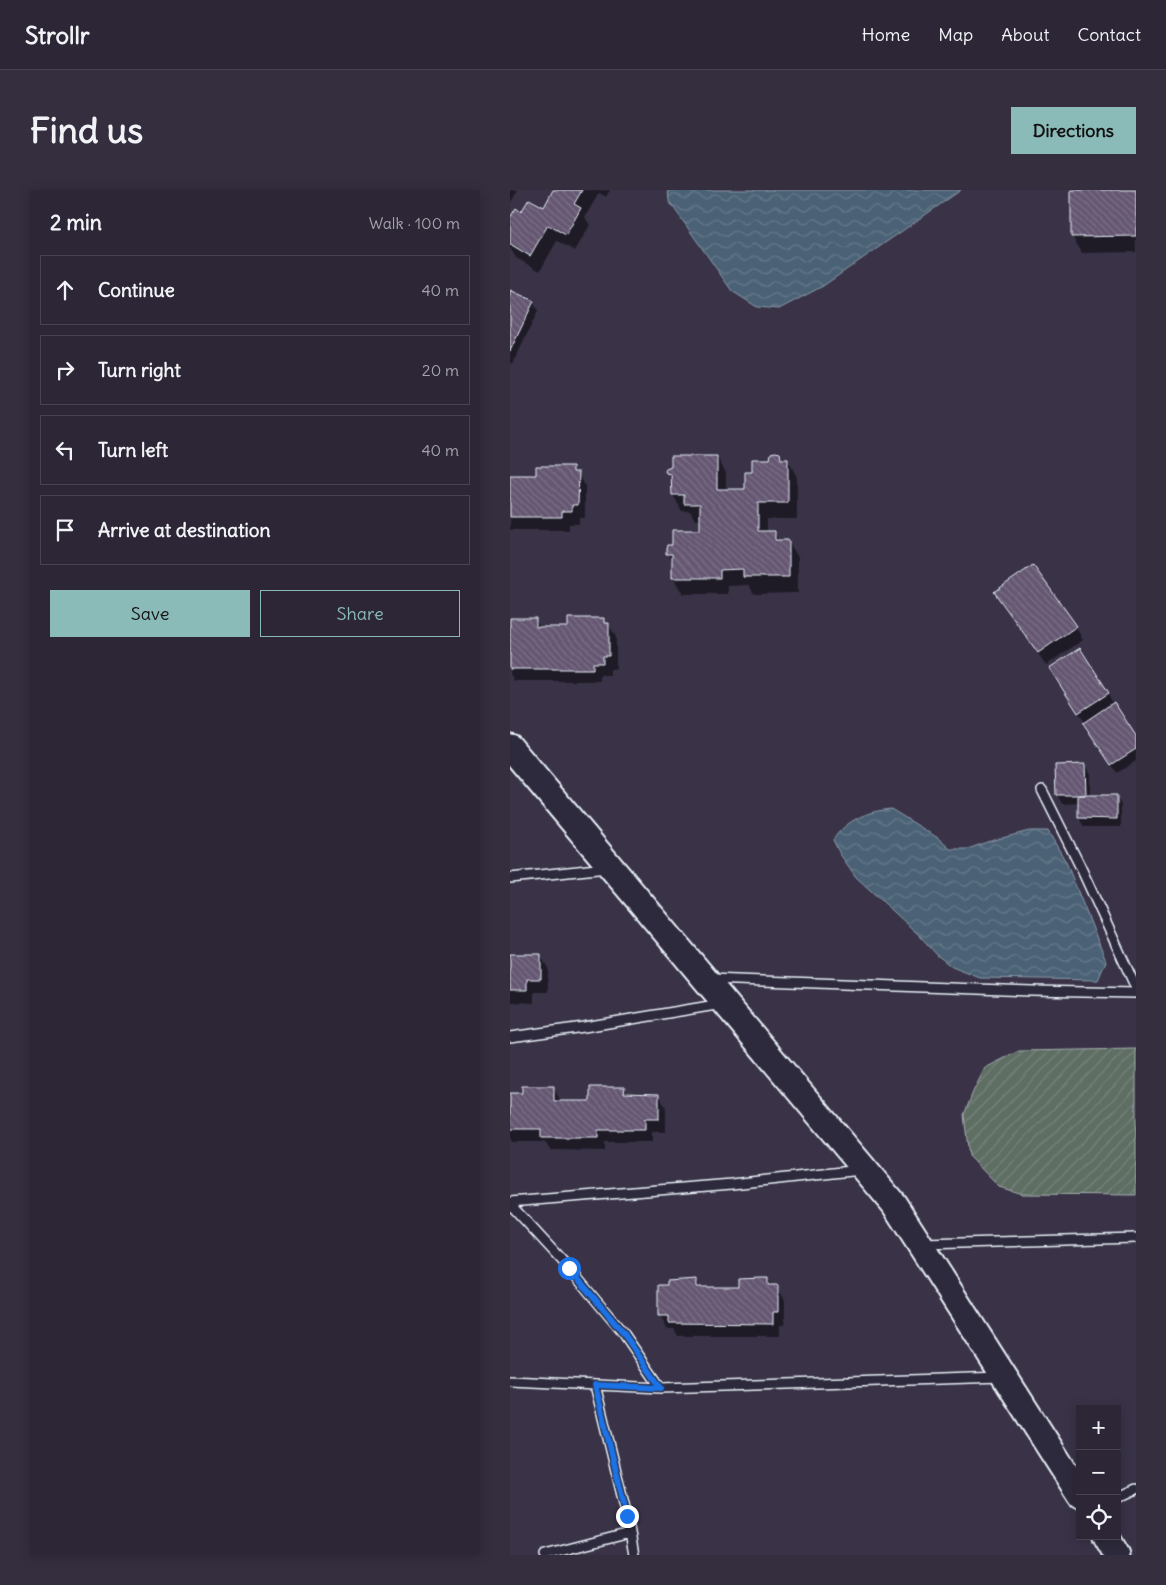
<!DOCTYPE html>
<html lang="en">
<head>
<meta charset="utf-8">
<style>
  body { margin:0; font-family:Delius,sans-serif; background:#342e3e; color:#f1f3f6 }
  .controls { position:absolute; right:15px; bottom:15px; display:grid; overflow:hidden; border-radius:0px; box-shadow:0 2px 12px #0003 }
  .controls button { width:45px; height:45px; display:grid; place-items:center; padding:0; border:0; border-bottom:1px solid #484351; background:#2c2636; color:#f1f3f6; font:25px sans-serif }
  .stop { position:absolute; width:15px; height:15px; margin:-11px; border:4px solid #1a73e8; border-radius:50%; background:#fff }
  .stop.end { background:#1a73e8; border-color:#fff; box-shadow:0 1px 5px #0008 }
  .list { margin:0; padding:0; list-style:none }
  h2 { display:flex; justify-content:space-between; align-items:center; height:65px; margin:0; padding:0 20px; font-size:21px }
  h2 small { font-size:16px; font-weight:400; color:#a6a5ad }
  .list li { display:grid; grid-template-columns:32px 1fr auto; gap:15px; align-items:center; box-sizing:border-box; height:70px; margin:0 10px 10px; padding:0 10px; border:1px solid #484351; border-radius:0px }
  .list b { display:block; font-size:19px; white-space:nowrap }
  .list em { font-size:16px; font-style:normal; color:#a6a5ad }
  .actions { display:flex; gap:10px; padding:15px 20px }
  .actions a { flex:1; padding:11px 0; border:1px solid #8bbbb9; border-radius:0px; text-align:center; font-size:18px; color:#8bbbb9 }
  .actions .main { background:#8bbbb9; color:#111 }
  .icon { flex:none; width:28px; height:28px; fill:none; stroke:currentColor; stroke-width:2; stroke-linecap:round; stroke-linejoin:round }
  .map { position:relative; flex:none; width:626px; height:1365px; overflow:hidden; border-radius:0px }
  header { display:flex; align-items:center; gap:30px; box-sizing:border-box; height:70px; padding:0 25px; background:#2c2636; border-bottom:1px solid #484351 }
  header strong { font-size:24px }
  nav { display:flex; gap:28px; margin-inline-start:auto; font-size:18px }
  .intro { display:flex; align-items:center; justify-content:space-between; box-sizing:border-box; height:120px; padding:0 30px }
  h1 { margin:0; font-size:35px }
  .button { padding:12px 22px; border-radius:0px; background:#8bbbb9; color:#111; font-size:18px; font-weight:700 }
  main { display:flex; gap:30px; padding:0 30px }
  aside { flex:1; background:#2c2636; border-radius:0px; box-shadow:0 2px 12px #0003 }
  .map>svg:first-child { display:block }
  .garden { fill:url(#garden-furrows); stroke:#a4b0ae }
  .water { fill:url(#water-waves); stroke:#8a9baa }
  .shadow { fill:#0007 }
  .building { fill:url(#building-back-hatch); stroke:#e8f1f8 }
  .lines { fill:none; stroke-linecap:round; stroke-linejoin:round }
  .lane-casing { stroke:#e8f1f8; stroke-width:12 }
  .secondary-casing { stroke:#e8f1f8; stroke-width:29 }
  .lane { stroke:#2f2a3d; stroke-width:9 }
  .secondary { stroke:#2f2a3d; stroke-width:25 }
  .route { stroke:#1a73e8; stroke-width:6 }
</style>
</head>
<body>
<header>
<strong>Strollr</strong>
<nav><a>Home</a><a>Map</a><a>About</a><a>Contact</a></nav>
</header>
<div class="intro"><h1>Find us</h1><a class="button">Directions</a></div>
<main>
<aside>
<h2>2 min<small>Walk · 100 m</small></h2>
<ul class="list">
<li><svg class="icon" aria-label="ahead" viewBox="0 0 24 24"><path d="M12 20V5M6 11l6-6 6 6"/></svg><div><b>Continue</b></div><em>40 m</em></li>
<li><svg class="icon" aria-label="right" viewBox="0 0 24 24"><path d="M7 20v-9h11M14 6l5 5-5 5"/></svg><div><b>Turn right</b></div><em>20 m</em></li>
<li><svg class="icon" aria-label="left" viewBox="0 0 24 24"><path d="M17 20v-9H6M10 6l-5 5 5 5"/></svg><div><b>Turn left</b></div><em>40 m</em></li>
<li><svg class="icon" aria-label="arrive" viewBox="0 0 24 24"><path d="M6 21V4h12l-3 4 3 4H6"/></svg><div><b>Arrive at destination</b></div></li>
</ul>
<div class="actions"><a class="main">Save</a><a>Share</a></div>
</aside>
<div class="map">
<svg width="626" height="1365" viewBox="0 0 626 1365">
  <defs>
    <pattern id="garden-furrows" width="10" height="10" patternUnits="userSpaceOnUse" patternTransform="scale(1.25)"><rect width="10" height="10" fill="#5f6e64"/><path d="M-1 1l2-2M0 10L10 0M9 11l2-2" fill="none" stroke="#76837b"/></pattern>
    <pattern id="water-waves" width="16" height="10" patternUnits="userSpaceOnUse" patternTransform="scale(1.25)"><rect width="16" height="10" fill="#4b6276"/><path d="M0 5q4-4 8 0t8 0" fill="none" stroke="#65798a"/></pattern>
    <pattern id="building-back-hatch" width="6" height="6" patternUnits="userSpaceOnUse" patternTransform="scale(1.25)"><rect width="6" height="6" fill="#655772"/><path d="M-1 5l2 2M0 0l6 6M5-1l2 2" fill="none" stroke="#7b7087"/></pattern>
  </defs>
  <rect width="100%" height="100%" fill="#3a3348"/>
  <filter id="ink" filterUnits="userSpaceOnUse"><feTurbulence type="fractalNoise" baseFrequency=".02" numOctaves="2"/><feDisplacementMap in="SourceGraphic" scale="10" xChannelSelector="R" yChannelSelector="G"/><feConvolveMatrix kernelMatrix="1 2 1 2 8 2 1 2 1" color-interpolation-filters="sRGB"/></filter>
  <g filter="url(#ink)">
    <!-- garden -->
    <path class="garden" d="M626,859V1005L512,1004L489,997L459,966L454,925L463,902L475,878L509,861Z"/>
    <!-- water -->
    <path class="water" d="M158,0H451L313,96L269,119L247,117L222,101L159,11Z
      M381,619L428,648L440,659H458L477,652L519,641H538L556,672L596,771L588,790L470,788L442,777L427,765L410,746L346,687L330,664L323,650C336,630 358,621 381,619Z"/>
    <!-- shadow -->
    <path class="shadow" d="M0,0H8L0,14Z
      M45,0H100L96,7L89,3L75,27L80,35L65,61L47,51L30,81L6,68L0,58V31L12,24L34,19Z
      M562,0H626V62L572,63L562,46Z
      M0,101L23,112L28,121L3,174L0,172Z
      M269,264L272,270H278L287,287V329H257V342H264L269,351H278L288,367V403L244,404L239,395L218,396V404H173L163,388V373L158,364L163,356L191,341V330H185L180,321H172L163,305V292L157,281L207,267L216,283V301L237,300L243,283Z
      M62,278L65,283H68L75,296V328H69V334H59V340H0V287H28Z
      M494,415L566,437L573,450L536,475Z
      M0,429H25L31,438H59L93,429L96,435H99L106,447V479H100V485H90V491H4L0,484Z
      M546,487L598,503L602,512L626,548V571L607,583Z
      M575,575L580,584V606H606L611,615V637H574L569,628V613L552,614L547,605Z
      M0,765H30L38,778V802H24V813L0,812Z
      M44,898L51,912H81L114,898L118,905H149L156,918V942H142V952H95V961L40,960L35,952H2L0,948V904H13Z
      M165,1090H187L191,1099H230L258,1090L262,1096L267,1097L275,1110V1135H270V1146H168L164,1139H157L150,1126V1096H158Z"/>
    <!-- building -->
    <path class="building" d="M43,0H72L64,14L71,18L56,45L38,35L20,66L0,54V28L6,18L11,22L19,9L34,17Z
      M561,0H626V46L561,47Z
      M0,100L24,111L0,161Z
      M265,262L270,263L271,269H278V313H248V341H265V350H279V387H233V379L210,380V388H162V364H156V359L157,355H162V340H190V314H174V305H162L161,284L156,283L155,281L156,279L161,277V266H207V299H235V282H242V269H260L261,263Z
      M26,276H63V282H69L68,315H62V321H52V327H0V285H26Z
      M523,375L567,436L528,463L484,402Z
      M0,428H26V437H58V428H94V433H99V466H93V473H83V479H0Z
      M570,458L599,503L568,523L539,478Z
      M604,512L626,546V559L601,575L573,533Z
      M575,574L576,605H546L545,575Z
      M568,605H607V629L568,628Z
      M0,764H31V789H17V800H0Z
      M12,896H44V911H80V897H115L114,903L149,904V929H135V940H88V948H31V939H0V903H12Z
      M251,1088H258V1095H268V1122H263V1134L159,1133V1126H148V1095H157V1091L187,1089V1097H228V1089Z"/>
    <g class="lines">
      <!-- lane casing -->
      <g class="lane-casing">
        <path id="lane" d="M532,600L571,678L626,798
          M0,688L97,678
          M200,789L522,801L626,803
          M0,847L74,837L212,814
          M0,1012L222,994L351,980
          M0,1014L59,1078L114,1144L151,1198
          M413,1054L626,1048
          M0,1191L151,1198L492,1187
          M85,1195L117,1326L124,1365
          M607,1308L626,1299
          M35,1365L120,1343"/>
      </g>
      <!-- secondary casing -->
      <g class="secondary-casing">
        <path id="secondary" d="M0,557L384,1014L570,1305
          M596,1346L607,1365"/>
      </g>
      <!-- lane -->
      <use href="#lane" class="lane"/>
      <!-- secondary -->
      <use href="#secondary" class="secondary"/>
    </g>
  </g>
  <g class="lines" filter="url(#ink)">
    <!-- route -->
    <path class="route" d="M59,1078L114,1144L151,1198L85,1195L117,1326"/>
  </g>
</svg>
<div class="controls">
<button>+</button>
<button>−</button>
<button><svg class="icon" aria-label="locate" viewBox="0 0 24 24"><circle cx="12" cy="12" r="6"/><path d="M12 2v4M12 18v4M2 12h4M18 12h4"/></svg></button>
</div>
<div class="stop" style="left:59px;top:1078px"></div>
<div class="stop end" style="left:117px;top:1326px"></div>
</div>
</main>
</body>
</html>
